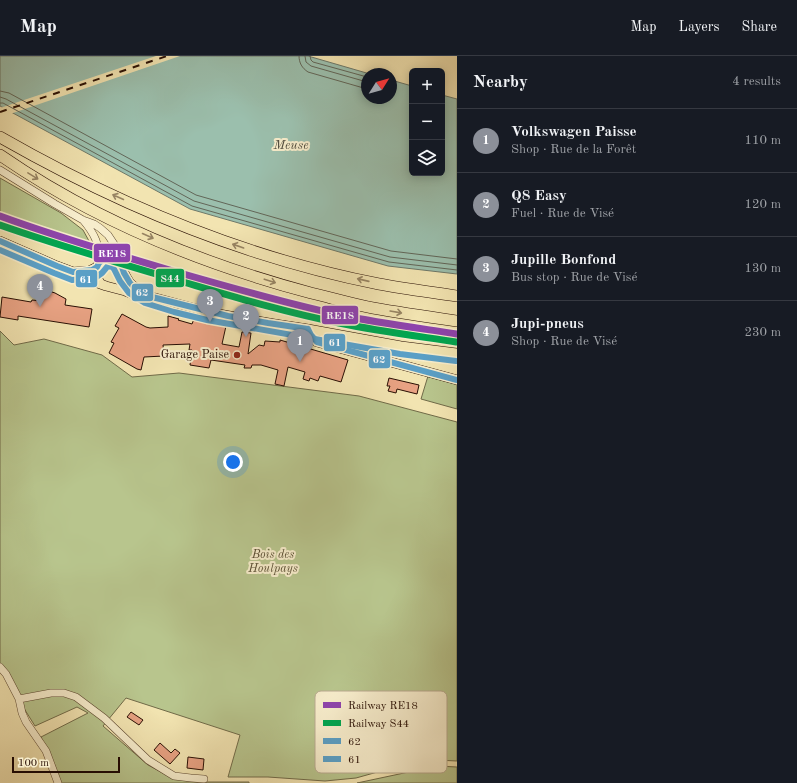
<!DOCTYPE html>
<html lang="en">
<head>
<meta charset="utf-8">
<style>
  body { margin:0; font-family:"Old Standard TT",serif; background:#20242c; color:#f1f3f6 }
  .controls { position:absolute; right:12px; top:12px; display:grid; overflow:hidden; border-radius:6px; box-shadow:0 2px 10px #0003 }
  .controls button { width:36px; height:36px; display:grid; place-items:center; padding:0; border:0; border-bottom:1px solid #363941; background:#171b24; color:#f1f3f6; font:20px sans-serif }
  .compass { position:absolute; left:361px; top:12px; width:36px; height:36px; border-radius:50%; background:#171b24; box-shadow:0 2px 10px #0003; rotate:53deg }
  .scale { position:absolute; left:12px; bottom:10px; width:108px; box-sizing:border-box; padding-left:4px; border:2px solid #280e03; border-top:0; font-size:11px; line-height:14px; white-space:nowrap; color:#280e03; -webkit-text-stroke:3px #f7edcc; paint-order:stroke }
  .you { position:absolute; left:233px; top:406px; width:14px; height:14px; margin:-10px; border:3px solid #fff; border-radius:50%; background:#1a73e8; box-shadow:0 0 0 6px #1a73e833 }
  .badge { display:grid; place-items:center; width:26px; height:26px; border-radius:50%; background:#8c9099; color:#fff; font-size:13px; font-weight:700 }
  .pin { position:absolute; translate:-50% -33px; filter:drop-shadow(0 1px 2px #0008) }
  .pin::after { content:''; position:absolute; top:21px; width:14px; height:12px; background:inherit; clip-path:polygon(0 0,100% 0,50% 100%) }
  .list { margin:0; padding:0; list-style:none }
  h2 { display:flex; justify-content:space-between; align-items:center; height:52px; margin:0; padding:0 16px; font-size:17px }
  h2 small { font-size:13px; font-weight:400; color:#9ea1a6 }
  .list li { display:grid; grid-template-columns:26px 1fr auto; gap:12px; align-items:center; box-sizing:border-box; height:64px; padding:0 16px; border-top:1px solid #363941 }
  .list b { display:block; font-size:15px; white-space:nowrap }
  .list p { margin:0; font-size:13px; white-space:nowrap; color:#9ea1a6 }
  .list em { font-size:13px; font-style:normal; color:#9ea1a6 }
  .icon { flex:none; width:22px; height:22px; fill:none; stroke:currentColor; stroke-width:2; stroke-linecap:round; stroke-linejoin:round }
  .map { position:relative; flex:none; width:457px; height:727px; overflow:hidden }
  header { display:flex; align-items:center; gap:24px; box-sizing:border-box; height:56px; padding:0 20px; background:#171b24; border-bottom:1px solid #363941 }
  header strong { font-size:19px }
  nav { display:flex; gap:22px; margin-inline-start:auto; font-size:14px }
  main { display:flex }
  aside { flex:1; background:#171b24 }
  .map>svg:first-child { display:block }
  .green { fill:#b8c58d; stroke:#706a48 }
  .water { fill:#9bbfad; stroke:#6d7869 }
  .pier { fill:#f2e4b1 }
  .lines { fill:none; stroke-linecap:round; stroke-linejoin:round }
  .shore { stroke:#626658; stroke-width:1 }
  .building { fill:#e8a283; stroke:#280e03 }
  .minor-casing { stroke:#5a442e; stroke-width:8 }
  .major-casing { stroke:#280e03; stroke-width:10 }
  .highway-casing { stroke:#280e03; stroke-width:12 }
  .minor { stroke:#f7edcc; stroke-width:7 }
  .major { stroke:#f2e4b1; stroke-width:9 }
  .highway { stroke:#f2e4b1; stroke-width:11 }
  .rail { stroke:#280e03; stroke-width:2; stroke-dasharray:7 7; stroke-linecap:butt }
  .bus-1-casing { stroke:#f7edcc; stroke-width:9 }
  .bus-2-casing { stroke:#f7edcc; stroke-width:9 }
  .bus-1 { stroke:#5a9fc6; stroke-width:6 }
  .bus-2 { stroke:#5a9fc6; stroke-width:6 }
  .rail-1-casing { stroke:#f7edcc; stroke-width:10 }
  .rail-2-casing { stroke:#f7edcc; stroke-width:10 }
  .rail-1 { stroke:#8e44ad; stroke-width:7 }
  .rail-2 { stroke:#00a651; stroke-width:7 }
  .oneway { stroke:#978463 }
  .poi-dot { fill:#8f2418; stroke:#f7edcc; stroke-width:1.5 }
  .labels { text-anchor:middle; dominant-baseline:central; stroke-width:4; stroke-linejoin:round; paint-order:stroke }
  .poi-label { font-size:12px; fill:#280e03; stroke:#f7edcc; text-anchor:end }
  .park-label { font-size:12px; font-style:italic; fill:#5a4e33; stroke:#f7edcc }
  .water-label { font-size:13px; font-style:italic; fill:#504c3e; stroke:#f7edcc }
  .key { fill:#f7edcc; stroke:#b9aa90; stroke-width:1 }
  .key-label { font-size:11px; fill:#280e03 }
  .line-badge { stroke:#f7edcc; stroke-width:1.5 }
  .badge-label { font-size:11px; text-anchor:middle; font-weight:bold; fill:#fff }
</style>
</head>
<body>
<header>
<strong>Map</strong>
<nav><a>Map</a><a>Layers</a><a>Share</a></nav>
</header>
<main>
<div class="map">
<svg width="457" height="727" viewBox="0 0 457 727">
  <rect width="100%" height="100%" fill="#f2e4b1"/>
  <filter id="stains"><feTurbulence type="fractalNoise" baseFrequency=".005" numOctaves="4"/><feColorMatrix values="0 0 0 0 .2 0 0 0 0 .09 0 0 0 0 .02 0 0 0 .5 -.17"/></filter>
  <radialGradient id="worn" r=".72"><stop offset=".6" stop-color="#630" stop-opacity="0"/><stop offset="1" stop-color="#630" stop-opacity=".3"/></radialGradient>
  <!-- green -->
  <path class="green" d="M0,122L61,157L83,174L89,185L58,177L0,156Z
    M0,275L14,289L44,283L102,299L132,321L179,317L359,340L457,366V705L436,704L399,710L356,722L325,725L268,721H228L240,679L126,642L103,670L148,709L174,723L197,726H249V727H60L41,681L88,657L77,651L35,670L0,614Z
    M428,320L457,328V353L421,343Z
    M437,710L457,711V727H357Z"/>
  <!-- water -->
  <path class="water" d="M0,0H308L370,18H367V42H391V24L412,30V117H442V39L457,43V218L388,210L190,153L0,50Z"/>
  <!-- pier -->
  <path class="pier" d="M156,0H180L10,58L0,52Z"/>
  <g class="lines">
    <!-- shore -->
    <path class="shore" d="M299,0C299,7 302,12 308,16L367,33
      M305,0L306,6L311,10L367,26
      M310,0L311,4L313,6L367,21
      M0,35L9,37L196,139L391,195L457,203
      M0,41L6,43L194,145L390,201L457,209
      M0,47H3L192,150L389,206L457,214"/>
  </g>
  <!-- building -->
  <path class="building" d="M43,233L55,237L66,243L65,249L92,253L89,271L18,260V264L0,261L2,241L31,246L32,244L42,245Z
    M122,258L146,271L150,272L168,271V260L179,263L178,264L192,268L194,263L226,270L222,288L239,291L242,276L251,277L248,298L259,289L264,290L265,285L280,286V284L348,304L341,326L320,320L318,325L310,322L309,325L303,323L305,316L288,311L284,330L275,328L278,314L261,309H252L251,312H244L245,309L211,304L209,312L190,309L192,294H189L190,288L163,289L164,300L144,301L141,314L137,313L109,297L114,287L111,286L119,272L115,270Z
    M389,322L419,329L417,338L397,333L396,337L388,335L390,330H387Z
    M131,656L143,664L139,669L127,661Z
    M160,687L171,697L175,693L180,697L170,708L154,694Z
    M188,701L204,703L203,714L187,712Z"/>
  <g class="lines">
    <!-- minor casing -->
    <g class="minor-casing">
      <path id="minor" d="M0,114L55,148L83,164L94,168L100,172L108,179L114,188L121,208
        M83,164C94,177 101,190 99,207
        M0,611L6,618L19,643L22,657L26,666L46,695L58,727
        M19,643L51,637H64L76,641L104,662L148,704L174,720L191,722L204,723"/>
    </g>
    <!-- major casing -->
    <g class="major-casing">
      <path id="major" d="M0,185L57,210L73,216L81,221L106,230L125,235L138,240H148L208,256L275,268L308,273L401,290L457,297
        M73,216L89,215L97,211
        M101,228C88,214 104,194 118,205C122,208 123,211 124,216C125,220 128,224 130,227C135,232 142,236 148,240
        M308,273L311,279L317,286L457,324"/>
    </g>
    <!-- highway casing -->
    <g class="highway-casing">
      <path id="highway" d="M0,81C117,148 246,202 379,228C405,233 431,236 457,240
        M0,99C94,164 202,208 311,237C332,242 352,248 373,252C401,257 429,261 457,265"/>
    </g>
    <!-- minor -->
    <use href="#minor" class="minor"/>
    <!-- major -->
    <use href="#major" class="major"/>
    <!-- highway -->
    <use href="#highway" class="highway"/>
    <!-- rail -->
    <path class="rail" d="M0,56L167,0"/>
    <!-- bus-1 casing -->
    <g class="bus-1-casing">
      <path id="bus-1" d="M0,185L57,210L73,216L92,214L97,211L99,207L104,203L110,202L115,203L121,208L124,217L130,227L134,231L148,240L228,260L268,267L308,273
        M308,273L311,279L317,286L457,324"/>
    </g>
    <!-- bus-2 casing -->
    <g class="bus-2-casing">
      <path id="bus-2" d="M0,194L54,217L72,224L95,222L102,217L107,211L111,210L114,213L120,225L129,237L145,247L174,256L207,264L400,298L456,305"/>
    </g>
    <!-- bus-1 -->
    <use href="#bus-1" class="bus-1"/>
    <!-- bus-2 -->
    <use href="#bus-2" class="bus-2"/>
    <!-- rail-1 casing -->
    <g class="rail-1-casing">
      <path id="rail-1" d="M0,160C57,181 115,198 173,215C229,231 284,247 340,259C379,267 418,272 457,278"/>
    </g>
    <!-- rail-2 casing -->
    <g class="rail-2-casing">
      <path id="rail-2" d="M0,169C57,189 115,206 173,223C228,239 283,256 339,267C378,275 417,280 456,286"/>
    </g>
    <!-- rail-1 -->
    <use href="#rail-1" class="rail-1"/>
    <!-- rail-2 -->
    <use href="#rail-2" class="rail-2"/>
  </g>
  <!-- one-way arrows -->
  <defs><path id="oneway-shaft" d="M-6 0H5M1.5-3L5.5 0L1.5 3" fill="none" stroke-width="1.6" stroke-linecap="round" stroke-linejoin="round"/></defs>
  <g class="oneway">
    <use href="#oneway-shaft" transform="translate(33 120) rotate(31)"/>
    <use href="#oneway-shaft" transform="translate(118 141) rotate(-156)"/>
    <use href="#oneway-shaft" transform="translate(148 180) rotate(24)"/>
    <use href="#oneway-shaft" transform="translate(238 190) rotate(-161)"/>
    <use href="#oneway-shaft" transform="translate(363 224) rotate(-167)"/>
    <use href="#oneway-shaft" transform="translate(270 225) rotate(18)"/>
    <use href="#oneway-shaft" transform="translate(396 256) rotate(10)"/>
  </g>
  <!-- markers -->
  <circle class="poi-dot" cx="237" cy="299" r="4"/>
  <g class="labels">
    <!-- poi labels -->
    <g class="poi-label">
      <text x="229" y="299">Garage Paise</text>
    </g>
    <!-- park labels -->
    <g class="park-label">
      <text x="273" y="499">Bois des<tspan x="273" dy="14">Houlpays</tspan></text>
    </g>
    <!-- water labels -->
    <g class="water-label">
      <text x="291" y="89">Meuse</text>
    </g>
  </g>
  <!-- legend -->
  <rect x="315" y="635" width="132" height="82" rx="6" class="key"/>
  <rect x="323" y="646" width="18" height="6" fill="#8e44ad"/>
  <rect x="323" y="664" width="18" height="6" fill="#00a651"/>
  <rect x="323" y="682" width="18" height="6" fill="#5a9fc6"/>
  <rect x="323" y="700" width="18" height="6" fill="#5a9fc6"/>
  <g class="key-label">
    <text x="348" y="653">Railway RE18</text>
    <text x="348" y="671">Railway S44</text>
    <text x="348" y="689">62</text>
    <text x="348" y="707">61</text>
  </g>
  <g class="line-badge">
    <rect x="93" y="187" width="38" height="20" rx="4" fill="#8e44ad"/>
    <rect x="155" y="212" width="30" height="20" rx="4" fill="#00a651"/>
    <rect x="75" y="213" width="23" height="19" rx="4" fill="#5a9fc6"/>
    <rect x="131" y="227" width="23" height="19" rx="4" fill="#5a9fc6"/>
    <rect x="321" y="249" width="38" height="20" rx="4" fill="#8e44ad"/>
    <rect x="323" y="277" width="23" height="19" rx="4" fill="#5a9fc6"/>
    <rect x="368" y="293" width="23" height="20" rx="4" fill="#5a9fc6"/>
  </g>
  <g class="badge-label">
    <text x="112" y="201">RE18</text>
    <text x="170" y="226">S44</text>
    <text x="86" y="227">61</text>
    <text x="142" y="240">62</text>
    <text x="340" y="263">RE18</text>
    <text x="335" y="290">61</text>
    <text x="379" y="307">62</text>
  </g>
  <rect width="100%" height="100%" filter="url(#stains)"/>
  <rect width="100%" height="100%" fill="url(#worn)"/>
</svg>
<div class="controls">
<button>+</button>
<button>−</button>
<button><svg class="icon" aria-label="layers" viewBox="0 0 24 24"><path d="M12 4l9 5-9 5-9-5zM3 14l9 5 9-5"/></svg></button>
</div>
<svg class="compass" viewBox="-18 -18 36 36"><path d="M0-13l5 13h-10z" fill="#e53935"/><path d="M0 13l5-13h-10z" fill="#9ea1a6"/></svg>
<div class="scale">100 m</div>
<div class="you"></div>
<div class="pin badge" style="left:300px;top:306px">1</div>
<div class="pin badge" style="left:246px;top:281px">2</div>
<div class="pin badge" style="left:210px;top:266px">3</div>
<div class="pin badge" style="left:40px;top:251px">4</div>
</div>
<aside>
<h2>Nearby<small>4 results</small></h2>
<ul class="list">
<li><span class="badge">1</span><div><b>Volkswagen Paisse</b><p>Shop · Rue de la Forêt</p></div><em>110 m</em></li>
<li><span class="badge">2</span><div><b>Q8 Easy</b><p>Fuel · Rue de Visé</p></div><em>120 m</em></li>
<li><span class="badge">3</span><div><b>Jupille Bonfond</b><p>Bus stop · Rue de Visé</p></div><em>130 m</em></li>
<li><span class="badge">4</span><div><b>Jupi-pneus</b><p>Shop · Rue de Visé</p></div><em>230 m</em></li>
</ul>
</aside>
</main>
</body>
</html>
